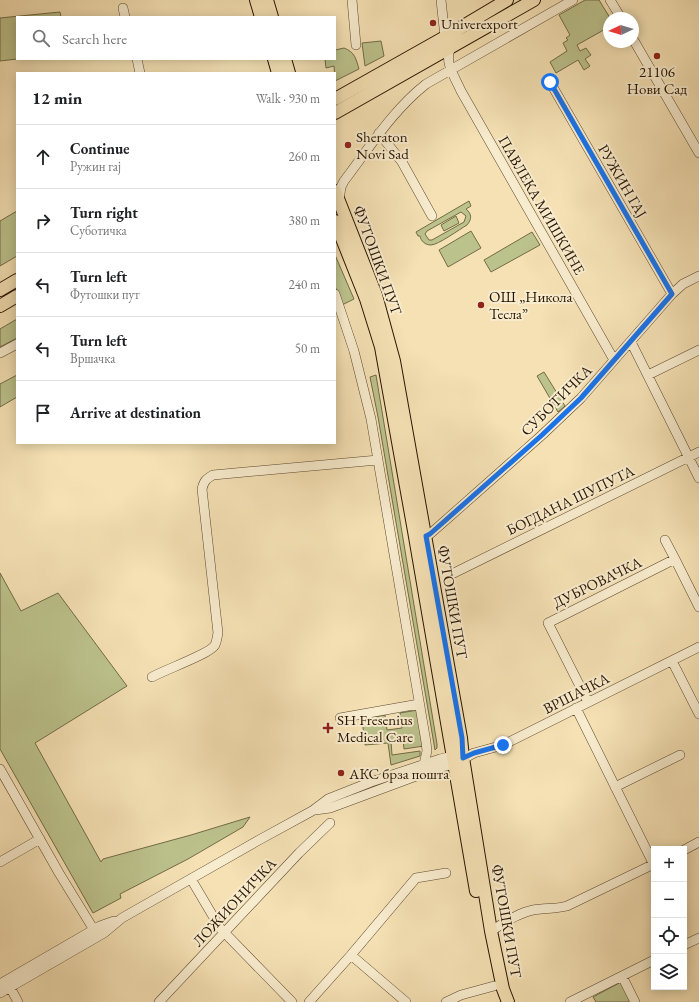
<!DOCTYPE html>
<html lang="en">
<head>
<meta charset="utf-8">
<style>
  body { margin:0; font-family:"EB Garamond",serif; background:#f2f2f2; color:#202124 }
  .controls { position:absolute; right:12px; bottom:12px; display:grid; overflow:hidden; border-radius:0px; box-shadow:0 2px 10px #0003 }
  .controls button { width:36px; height:36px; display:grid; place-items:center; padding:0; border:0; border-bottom:1px solid #e0e0e0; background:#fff; color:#202124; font:20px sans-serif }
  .compass { position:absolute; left:603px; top:12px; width:36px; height:36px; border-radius:50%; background:#fff; box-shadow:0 2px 10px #0003; rotate:266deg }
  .stop { position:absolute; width:12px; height:12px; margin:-9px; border:3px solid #1a73e8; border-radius:50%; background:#fff }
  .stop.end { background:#1a73e8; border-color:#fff; box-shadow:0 1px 4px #0008 }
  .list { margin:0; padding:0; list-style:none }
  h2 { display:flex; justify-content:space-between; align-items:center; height:52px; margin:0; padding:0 16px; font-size:17px }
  h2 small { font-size:13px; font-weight:400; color:#757577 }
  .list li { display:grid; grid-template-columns:26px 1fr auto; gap:12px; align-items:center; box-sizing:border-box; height:64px; padding:0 16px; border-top:1px solid #e0e0e0 }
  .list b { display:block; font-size:15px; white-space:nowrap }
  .list p { margin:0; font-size:13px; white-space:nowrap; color:#757577 }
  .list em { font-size:13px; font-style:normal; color:#757577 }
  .icon { flex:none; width:22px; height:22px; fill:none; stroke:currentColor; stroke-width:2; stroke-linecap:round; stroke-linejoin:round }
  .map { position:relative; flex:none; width:699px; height:1002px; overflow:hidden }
  .search { position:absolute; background:#fff; box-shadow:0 2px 10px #0003; left:16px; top:16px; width:320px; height:44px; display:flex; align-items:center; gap:10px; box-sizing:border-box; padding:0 14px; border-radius:0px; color:#757577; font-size:15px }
  .panel { position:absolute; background:#fff; box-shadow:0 2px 10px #0003; left:16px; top:72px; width:320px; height:372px; border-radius:0px }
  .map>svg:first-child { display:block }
  .green { fill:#bcc28c; stroke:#726b46; fill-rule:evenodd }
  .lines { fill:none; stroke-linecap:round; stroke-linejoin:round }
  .minor-casing { stroke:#5b472e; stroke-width:10 }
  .major-casing { stroke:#281401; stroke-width:14 }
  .minor { stroke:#f8ecce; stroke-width:9 }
  .major { stroke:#f5e1b4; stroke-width:12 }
  .route { stroke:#1a73e8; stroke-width:5 }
  .poi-dot { fill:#8f2418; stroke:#f8ecce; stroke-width:1.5 }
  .labels { text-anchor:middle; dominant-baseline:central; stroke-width:4; stroke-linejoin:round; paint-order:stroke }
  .poi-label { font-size:15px; fill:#281401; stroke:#f8ecce; text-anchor:start }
  .street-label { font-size:15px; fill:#281401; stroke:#f8ecce }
</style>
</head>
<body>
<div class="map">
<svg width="699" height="1002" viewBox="0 0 699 1002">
  <rect width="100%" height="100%" fill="#f5e1b4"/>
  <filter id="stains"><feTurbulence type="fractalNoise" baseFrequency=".005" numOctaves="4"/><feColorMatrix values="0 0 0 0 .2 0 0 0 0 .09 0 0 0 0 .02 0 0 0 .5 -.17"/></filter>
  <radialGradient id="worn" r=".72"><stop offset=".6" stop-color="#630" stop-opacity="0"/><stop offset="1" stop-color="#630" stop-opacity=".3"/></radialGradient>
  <!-- green -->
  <path class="green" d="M585,0H599L610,18L609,27L577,45L580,51L586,48L591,55L585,59L590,66L584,70L578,60L556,73L550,62L567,51L563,43L568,40L566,38L570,35L559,15Z
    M60,12L61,17H17V59L0,61V18Z
    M381,41L384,56L365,66L362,43Z
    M344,48C355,52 356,59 359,69L335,81L334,66L326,68L325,59H335V50Z
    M469,201L471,206L466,209C472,214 472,219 467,225C460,229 438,245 431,245C425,245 421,241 420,236H418L416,232ZM461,212L466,216L464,222L432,240H429L425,234L427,231Z
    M17,211V256L0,266V221Z
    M456,216L459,223L444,231L441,225Z
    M471,231L481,248L448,267L439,250Z
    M532,232L540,245L491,272L484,260Z
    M335,255L354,299L342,305L335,286Z
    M17,319V338L0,347V329Z
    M544,372L565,406L558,412L537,376Z
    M17,375V397L0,407V384Z
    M376,375L437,744V748L435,750L378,417L370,377Z
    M0,573L21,611L58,593L127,686L35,743L101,862L103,859L191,835L250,817L243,827L188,859L120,894L121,898L93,913L0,749Z
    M418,710L424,746L404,749L403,739L391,741L392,755L420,751V756L391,765L388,743L365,745L362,719L385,715L387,730L402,728L400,713Z
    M621,982L631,1002H596L593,997Z"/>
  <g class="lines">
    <!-- minor casing -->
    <g class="minor-casing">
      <path id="minor" d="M352,0L356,45
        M441,0L445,37
        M610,0L621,18
        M123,8L125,17
        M633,39L699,153
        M451,48C443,61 456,79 461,91L614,360
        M137,59L140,73
        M550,82L672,294
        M379,133L402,162L432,216
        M339,200L341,187L344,181C370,147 392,111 426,84L573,0
        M335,294L354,351L371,419L426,742L427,751L424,764
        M631,342L699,478
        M0,353L17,344
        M648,375L699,350
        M421,537L430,534L542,435L581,398L672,294L683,284L699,276
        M665,540L675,559
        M454,573L699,452
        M672,661L699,714
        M152,677C164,670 210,654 215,645C217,641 217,637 218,633L202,489C204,481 206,479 213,475L378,460
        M588,702L548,623L675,559L699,607
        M576,708L654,865
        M340,718L419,704
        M0,769L59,873L94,930
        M615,787L680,755
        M315,810L330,808L435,769L454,764L474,753L503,745L699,647
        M684,850L699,842
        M0,862L40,839
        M191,879L220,928L292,1002
        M491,931C504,923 518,913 533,910C545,908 556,909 567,906L654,864
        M684,945L699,938
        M351,955L406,1002
        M622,976L635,1002
        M0,984L100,926L114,921
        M10,987L18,1002
        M0,993L104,933L122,918L259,840L312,811L328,799L371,782L440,759L453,756L458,757
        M159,1002L299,853L330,823
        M309,1002L351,955L416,878L446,873
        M446,1002L461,995L494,986
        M570,1002L654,960"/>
    </g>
    <!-- major casing -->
    <g class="major-casing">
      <path id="major" d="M256,0L261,17
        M267,0L272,17
        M274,59L278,73
        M285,59L289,73
        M335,99L445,37L507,0
        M335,113L534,0
        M335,191L376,295L394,361L461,738L463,758L491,931L503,989L508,1002
        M335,221L366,299L381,347L414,531L476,891
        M0,290L17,280
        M0,306L17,296"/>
    </g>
    <!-- minor -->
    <use href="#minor" class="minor"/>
    <!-- major -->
    <use href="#major" class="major"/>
  </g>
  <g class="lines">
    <!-- route -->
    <path class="route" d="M503,745L474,753L463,758L462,738L426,536L430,534L542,435L581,398L672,294L550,82"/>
  </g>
  <!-- markers -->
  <g class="poi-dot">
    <circle cx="433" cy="23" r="4"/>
    <circle cx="657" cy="56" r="4"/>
    <circle cx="348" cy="145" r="4"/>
    <circle cx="481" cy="305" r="4"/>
    <path d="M326 722h4v4h4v4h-4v4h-4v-4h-4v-4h4z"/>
    <circle cx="341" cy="773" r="4"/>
  </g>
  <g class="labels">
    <!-- poi labels -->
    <g class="poi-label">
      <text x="441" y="23">Univerexport</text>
      <text x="657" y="71" text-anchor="middle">21106<tspan x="657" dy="17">Нови Сад</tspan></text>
      <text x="356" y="136">Sheraton<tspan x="356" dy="17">Novi Sad</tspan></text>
      <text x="489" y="296">ОШ „Никола<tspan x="489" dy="17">Тесла”</tspan></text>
      <text x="337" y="719">SH Fresenius<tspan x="337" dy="17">Medical Care</tspan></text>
      <text x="349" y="773">АКС брза пошта</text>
    </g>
    <!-- street labels -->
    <g class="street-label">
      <text transform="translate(623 181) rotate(60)">РУЖИН ГАЈ</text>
      <text transform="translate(542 205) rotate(60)">ПАВЛЕКА МИШКИНЕ</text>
      <text transform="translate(378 260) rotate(70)">ФУТОШКИ ПУТ</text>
      <text transform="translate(556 400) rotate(-45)">СУБОТИЧКА</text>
      <text transform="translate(570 500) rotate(-26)">БОГДАНА ШУПУТА</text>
      <text transform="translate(597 582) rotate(-26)">ДУБРОВАЧКА</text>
      <text transform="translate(453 602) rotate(80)">ФУТОШКИ ПУТ</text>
      <text transform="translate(576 693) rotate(-27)">ВРШАЧКА</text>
      <text transform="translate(234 902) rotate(-47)">ЛОЖИОНИЧКА</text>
      <text transform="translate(507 921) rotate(80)">ФУТОШКИ ПУТ</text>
    </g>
  </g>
  <rect width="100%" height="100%" filter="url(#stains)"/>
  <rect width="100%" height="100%" fill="url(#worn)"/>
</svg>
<div class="controls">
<button>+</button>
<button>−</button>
<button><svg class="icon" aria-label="locate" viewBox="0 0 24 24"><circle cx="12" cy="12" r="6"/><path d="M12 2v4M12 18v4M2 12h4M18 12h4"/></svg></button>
<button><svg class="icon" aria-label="layers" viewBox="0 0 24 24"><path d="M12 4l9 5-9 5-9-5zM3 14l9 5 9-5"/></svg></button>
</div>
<svg class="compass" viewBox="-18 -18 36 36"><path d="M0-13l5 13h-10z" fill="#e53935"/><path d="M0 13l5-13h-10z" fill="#757577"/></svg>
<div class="stop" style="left:550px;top:82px"></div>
<div class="stop end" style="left:503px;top:745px"></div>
<div class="search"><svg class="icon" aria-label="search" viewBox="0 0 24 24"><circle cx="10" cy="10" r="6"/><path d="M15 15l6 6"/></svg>Search here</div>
<section class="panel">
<h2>12 min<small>Walk · 930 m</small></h2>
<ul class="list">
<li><svg class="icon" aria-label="ahead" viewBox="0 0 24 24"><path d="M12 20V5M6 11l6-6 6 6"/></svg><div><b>Continue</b><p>Ружин гај</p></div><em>260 m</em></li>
<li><svg class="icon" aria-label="right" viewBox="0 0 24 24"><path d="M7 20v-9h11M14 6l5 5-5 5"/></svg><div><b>Turn right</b><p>Суботичка</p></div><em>380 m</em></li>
<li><svg class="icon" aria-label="left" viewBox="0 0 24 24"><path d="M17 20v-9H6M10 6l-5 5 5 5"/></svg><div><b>Turn left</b><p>Футошки пут</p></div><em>240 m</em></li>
<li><svg class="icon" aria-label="left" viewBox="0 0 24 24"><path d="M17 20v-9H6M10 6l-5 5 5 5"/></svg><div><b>Turn left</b><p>Вршачка</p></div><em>50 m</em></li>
<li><svg class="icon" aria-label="arrive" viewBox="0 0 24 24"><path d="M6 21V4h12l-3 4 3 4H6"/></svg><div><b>Arrive at destination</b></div></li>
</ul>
</section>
</div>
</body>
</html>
